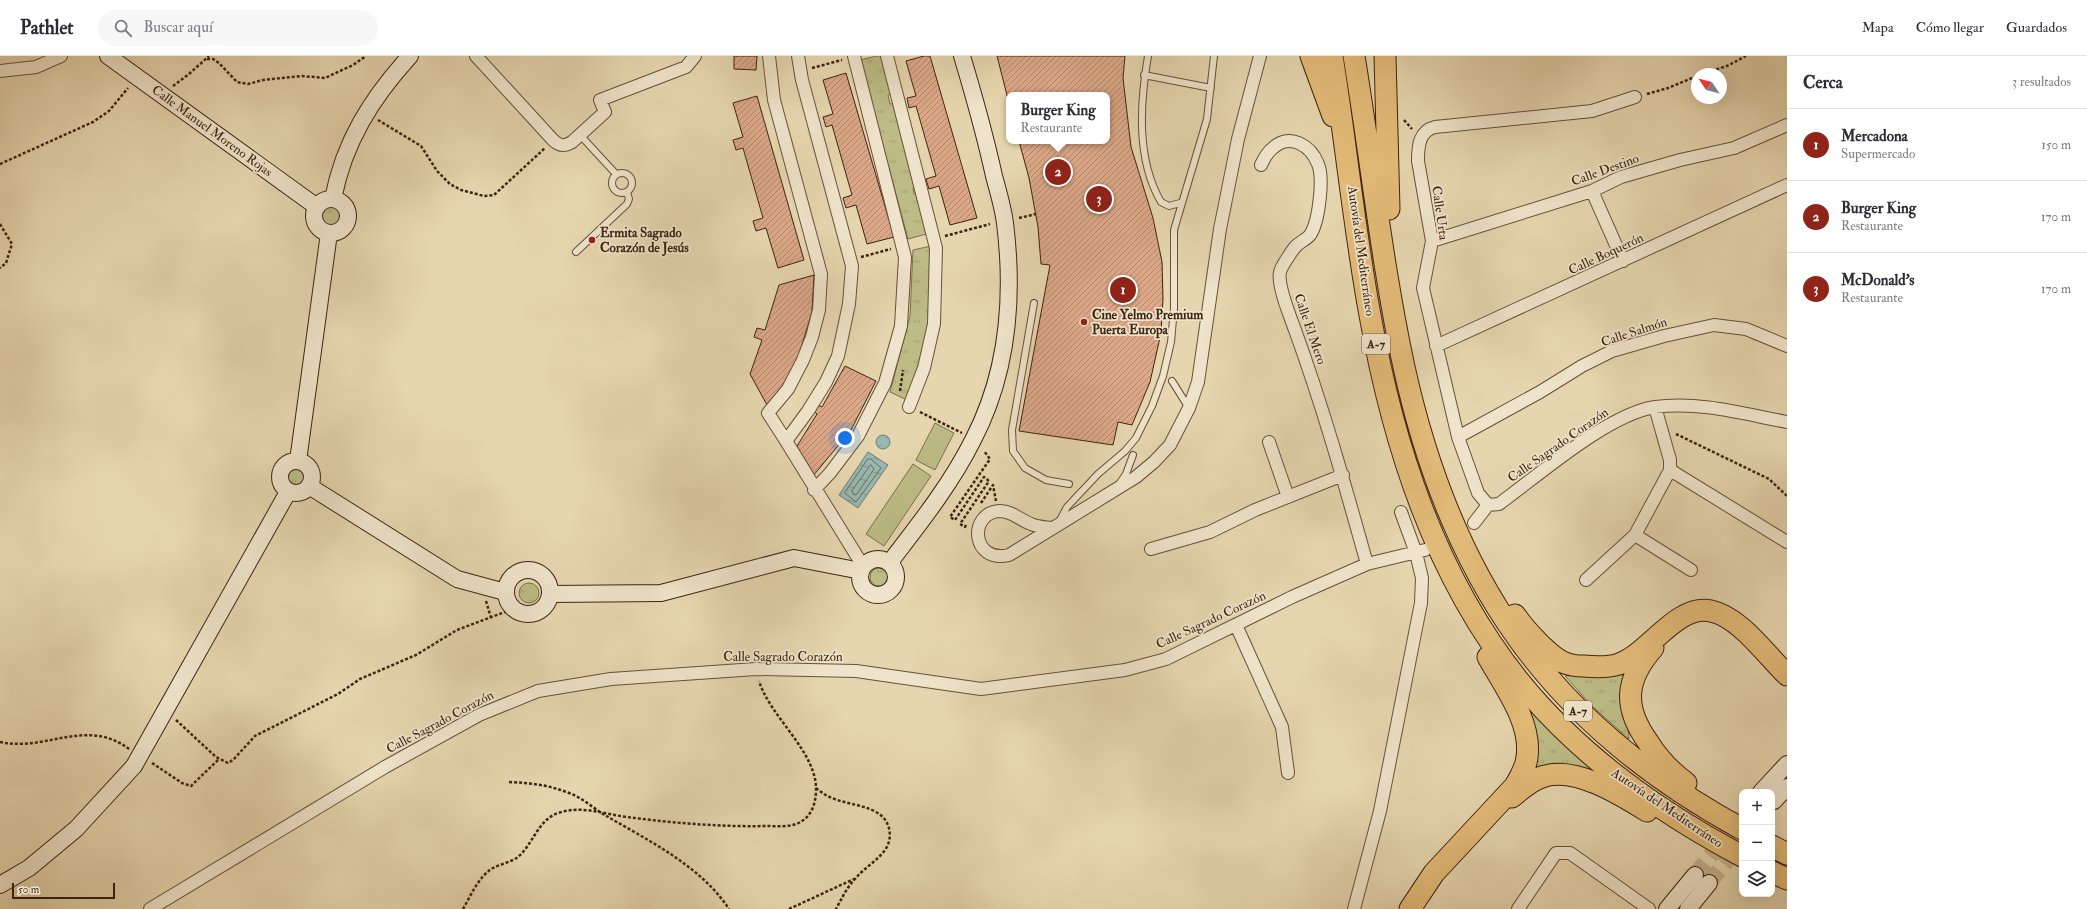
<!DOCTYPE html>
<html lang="es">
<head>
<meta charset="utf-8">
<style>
  body { margin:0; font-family:"IM FELL Double Pica",serif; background:#f7f7f7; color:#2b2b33 }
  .controls { position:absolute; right:12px; bottom:12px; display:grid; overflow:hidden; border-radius:8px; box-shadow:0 4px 16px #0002 }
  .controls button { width:36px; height:36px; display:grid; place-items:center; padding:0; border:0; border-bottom:1px solid #e1e1e2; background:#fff; color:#2b2b33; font:20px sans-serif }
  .compass { position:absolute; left:1691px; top:12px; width:36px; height:36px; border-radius:50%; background:#fff; box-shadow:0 4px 16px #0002; rotate:305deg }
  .scale { position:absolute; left:12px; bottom:10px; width:103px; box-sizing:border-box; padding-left:4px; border:2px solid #3e2311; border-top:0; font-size:11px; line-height:14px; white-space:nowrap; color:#3e2311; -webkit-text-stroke:3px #efe4cb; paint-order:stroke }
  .you { position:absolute; left:845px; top:382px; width:14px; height:14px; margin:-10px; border:3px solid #fff; border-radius:50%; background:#1a73e8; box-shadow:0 0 0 6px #1a73e833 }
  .badge { display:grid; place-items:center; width:26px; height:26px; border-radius:50%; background:#8f2418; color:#fff; font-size:13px; font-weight:700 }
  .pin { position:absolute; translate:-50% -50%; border:2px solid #fff; box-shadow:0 1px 4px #0006 }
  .popup { position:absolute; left:1006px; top:36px; width:104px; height:52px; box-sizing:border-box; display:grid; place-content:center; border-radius:8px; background:#fff; filter:drop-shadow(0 1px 3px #0005); font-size:13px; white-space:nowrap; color:#7c7c81 }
  .popup b { font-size:15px; color:#2b2b33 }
  .popup::after { content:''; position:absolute; left:50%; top:100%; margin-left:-8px; border:8px solid transparent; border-top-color:#fff }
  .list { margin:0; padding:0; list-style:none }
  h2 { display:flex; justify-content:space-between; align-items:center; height:52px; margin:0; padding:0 16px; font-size:17px }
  h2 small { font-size:13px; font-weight:400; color:#7c7c81 }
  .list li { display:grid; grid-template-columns:26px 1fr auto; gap:12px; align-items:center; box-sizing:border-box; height:72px; padding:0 16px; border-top:1px solid #e1e1e2 }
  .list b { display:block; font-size:15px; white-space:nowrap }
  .list p { margin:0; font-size:13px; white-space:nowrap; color:#7c7c81 }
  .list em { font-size:13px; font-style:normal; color:#7c7c81 }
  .icon { flex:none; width:22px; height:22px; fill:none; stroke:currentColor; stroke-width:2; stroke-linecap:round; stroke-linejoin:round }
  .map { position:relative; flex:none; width:1787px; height:853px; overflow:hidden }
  header { display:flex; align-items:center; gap:24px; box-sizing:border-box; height:56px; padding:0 20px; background:#fff; border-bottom:1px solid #e1e1e2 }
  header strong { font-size:19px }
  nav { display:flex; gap:22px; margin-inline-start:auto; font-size:14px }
  .search { width:280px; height:36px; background:#f7f7f7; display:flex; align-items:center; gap:10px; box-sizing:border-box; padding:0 14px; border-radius:22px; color:#7c7c81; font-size:15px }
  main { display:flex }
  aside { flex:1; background:#fff }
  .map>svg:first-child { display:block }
  .grass { fill:url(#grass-tufts); stroke:#7e704c }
  .pitch { fill:#bdbc86; stroke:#7e704c }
  .water { fill:url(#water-ripples); stroke:#737c71 }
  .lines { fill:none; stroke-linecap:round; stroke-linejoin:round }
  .shore { stroke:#6a6e61; stroke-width:1 }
  .building { fill:url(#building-hatch); stroke:#3e2311 }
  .secondary-tunnel { stroke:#c4b28f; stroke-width:16; stroke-dasharray:16 8; stroke-linecap:butt }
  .lane-casing { stroke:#685038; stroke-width:8 }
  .street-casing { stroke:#685038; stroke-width:14 }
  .secondary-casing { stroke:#3e2311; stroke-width:18 }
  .highway-casing { stroke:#3e2311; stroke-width:23 }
  .path { stroke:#3e2311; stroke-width:2.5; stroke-dasharray:3 2; stroke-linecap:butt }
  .lane { stroke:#efe4cb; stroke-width:6 }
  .street { stroke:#efe4cb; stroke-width:12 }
  .secondary { stroke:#efe4cb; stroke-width:16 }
  .highway { stroke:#e3bb78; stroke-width:21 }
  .poi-dot { fill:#8f2418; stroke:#efe4cb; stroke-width:1.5 }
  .labels { text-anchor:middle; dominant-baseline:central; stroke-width:3.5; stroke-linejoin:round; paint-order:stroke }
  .shield { fill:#efe4cb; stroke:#735d49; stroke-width:1 }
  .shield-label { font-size:12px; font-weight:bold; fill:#3e2311 }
  .street-label { font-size:13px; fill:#3e2311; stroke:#efe4cb }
  .poi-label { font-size:13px; font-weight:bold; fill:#3e2311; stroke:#efe4cb; text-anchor:start }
</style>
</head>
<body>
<header>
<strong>Pathlet</strong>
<div class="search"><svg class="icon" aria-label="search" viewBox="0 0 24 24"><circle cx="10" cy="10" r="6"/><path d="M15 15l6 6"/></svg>Buscar aquí</div>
<nav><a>Mapa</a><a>Cómo llegar</a><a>Guardados</a></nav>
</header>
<main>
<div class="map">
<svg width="1787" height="853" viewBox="0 0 1787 853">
  <defs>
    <pattern id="grass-tufts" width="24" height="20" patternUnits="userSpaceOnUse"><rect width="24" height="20" fill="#bdbc86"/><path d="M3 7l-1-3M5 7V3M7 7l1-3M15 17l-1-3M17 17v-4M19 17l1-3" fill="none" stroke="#a4a173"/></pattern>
    <pattern id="water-ripples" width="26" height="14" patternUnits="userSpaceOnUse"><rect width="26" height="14" fill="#97b8b1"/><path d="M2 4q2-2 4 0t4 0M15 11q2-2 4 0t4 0" fill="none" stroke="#7d958f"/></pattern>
    <pattern id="building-hatch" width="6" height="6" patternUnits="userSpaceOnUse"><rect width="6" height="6" fill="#dca888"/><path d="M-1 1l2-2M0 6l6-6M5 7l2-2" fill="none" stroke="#b4886e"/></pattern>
  </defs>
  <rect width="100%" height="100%" fill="#e6d6af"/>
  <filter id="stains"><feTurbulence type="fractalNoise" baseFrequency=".005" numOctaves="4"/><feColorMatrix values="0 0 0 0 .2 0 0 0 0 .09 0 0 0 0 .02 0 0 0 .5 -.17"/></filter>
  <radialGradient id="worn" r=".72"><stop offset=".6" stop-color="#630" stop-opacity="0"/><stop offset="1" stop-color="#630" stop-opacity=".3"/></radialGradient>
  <!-- grass -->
  <path class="grass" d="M877,0H883L893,37L888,39L890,48L895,47L917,130L913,132L914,138L920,137L930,177L908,183L860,4Z
    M319 161a11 11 0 1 1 22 0a11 11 0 1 1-22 0Z
    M931,190L932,265L907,344L890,336L910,260L913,194Z
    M287 421a9 9 0 1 1 18 0a9 9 0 1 1-18 0Z
    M870 521a9 9 0 1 1 18 0a9 9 0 1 1-18 0Z
    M519 537a10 10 0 1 1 20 0a10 10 0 1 1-20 0Z
    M1617,616L1625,621L1629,683L1593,651L1565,620Z
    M1522,647L1529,649L1602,717L1526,724Z"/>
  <!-- pitch -->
  <path class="pitch" d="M935,367L954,377L935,414L916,404Z
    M913,408L931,420L884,490L866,478Z"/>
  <!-- water -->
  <path class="water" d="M876 386a7 7 0 1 1 14 0a7 7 0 1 1-14 0Z
    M868,396L888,409L858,452L839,439Z"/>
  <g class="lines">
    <!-- shore -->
    <path class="shore" d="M868,403H871L881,412L856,446L845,437Z
      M871,409L874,413L857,438L854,439L852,435Z"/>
  </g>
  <!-- building -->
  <path class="building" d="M734,0H757L756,14L734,13Z
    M924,0H930L977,162L950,169L939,130L929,133L926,123L936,120L916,50L909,52L907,42L916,40L906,5Z
    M997,0H1125L1123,22L1131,91L1153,162L1162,206L1163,243L1161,277L1150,326L1132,369L1118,366L1113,389L1019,375L1050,209L1041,208L1038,171L1029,122L1019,85H1107V39H1009V47Z
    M846,17L894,181L867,188L856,149L846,152L843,142L852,139L832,69L826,71L823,61L833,58L823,24Z
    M757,40L804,204L778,212L766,172L756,175L753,165L763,162L743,92L736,94L733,84L743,81L733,47Z
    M814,219L812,256L798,302L782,334L767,349L750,318L762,284L754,281L757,272L765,274L779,229Z
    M845,310L876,325L851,374L813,420L797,390L817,358L812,354L816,348L822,351Z"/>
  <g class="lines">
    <!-- secondary-tunnel -->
    <path class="secondary-tunnel" d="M1695,819L1742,760
      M1709,827L1742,786"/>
    <!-- lane casing -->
    <g class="lane-casing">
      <path id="lane" d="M1148,0C1140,47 1136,103 1161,146L1169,150L1180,147
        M1144,19L1211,32
        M580,79L616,118
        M612 127a10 10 0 1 1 20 0a10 10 0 1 1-20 0Z
        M576,196L627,148L629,143L627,136
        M1034,247L1012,374L1013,395L1025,412L1046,424L1069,428
        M1172,325L1189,352
        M1119,428L1126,418L1133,399
        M1059,466L1067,451L1098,418L1125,395L1136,382L1152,350L1163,320L1171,286L1174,252V174L1207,63L1214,0"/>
    </g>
    <!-- street casing -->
    <g class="street-casing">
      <path id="street" d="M476,0L553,84C559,90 564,91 572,86L605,56L600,44L686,11L695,0
        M769,0L774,44L821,218L819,254L812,281L803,304L788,333L768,357L786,385
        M798,0L802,24L852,210L849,248L838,300L826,326L808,355L786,385L863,510
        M887,0L936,192L934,268L924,312L909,351
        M0,15L36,11L61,0
        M1261,109C1264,103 1267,96 1273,92C1290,76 1311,90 1318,108C1324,122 1319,166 1310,179C1307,183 1300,186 1296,190C1293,193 1281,211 1280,216C1277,229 1290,260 1295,274C1323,351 1345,429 1367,508
        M1592,135L1623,205
        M1432,185L1592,135L1621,121L1680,104L1734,92L1787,69
        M1436,290L1787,129
        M1458,381L1540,336L1582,310L1612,295L1664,280L1714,269L1746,273L1787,290
        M1269,386L1288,441
        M1670,414L1787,486
        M814,434L830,417L858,380L885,327L901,270L905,201L854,0
        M1488,449L1478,437L1458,381L1423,232L1432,185L1418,105C1418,90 1419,75 1435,71L1592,55L1635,41
        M1474,467L1488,449L1499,448C1539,419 1608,358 1655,351C1700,345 1744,358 1787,366
        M1052,472C1045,471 1037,471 1031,468C1020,464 1012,455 1000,455C968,456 971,508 1009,499L1136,421L1154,406L1170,389L1189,352L1198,326L1220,173L1238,83L1260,0
        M1635,479L1691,514
        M1151,493L1210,476L1255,454L1343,419
        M1586,524L1635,479L1670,414V404L1655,351
        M1236,569L1282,671L1288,717
        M150,853L385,711L479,659L538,635L611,623L756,613L856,615L981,633L1125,614L1166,603L1292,541L1367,508L1425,494
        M1354,853L1380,755L1421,547L1422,522L1416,497L1401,456
        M1518,853L1556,797H1570L1649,853"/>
    </g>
    <!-- secondary casing -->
    <g class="secondary-casing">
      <path id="secondary" d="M108,0L317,151
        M333,143C344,86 371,43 410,0
        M314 160a17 17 0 1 1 34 0a17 17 0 1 1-34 0Z
        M280 421a16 16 0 1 1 32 0a16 16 0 1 1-32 0Z
        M298,405L329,177
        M309,430L457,523L505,536
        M860 521a18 18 0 1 1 36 0a18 18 0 1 1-36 0Z
        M890,506C920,467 951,428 973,384C1008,317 1014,240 1005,167C1003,151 998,135 994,120C985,79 974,40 962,0
        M506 536a22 22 0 1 1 44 0a22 22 0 1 1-44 0Z
        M550,538L661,537L794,502L861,515
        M1761,736L1787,708
        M1774,745L1787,731
        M0,829L29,812L76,773L134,710L288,436
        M1667,853L1695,819
        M1688,853L1709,827"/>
    </g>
    <!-- highway casing -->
    <g class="highway-casing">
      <path id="highway" d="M1311,0L1333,60
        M1332,0C1346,86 1354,173 1370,259C1393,389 1435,520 1519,625C1578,698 1659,756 1742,800
        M1354,0C1371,103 1382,209 1404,311C1451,525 1549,668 1742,773
        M1385,0L1389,153
        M1515,559C1524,572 1549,601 1565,607C1570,609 1577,610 1583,610C1594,611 1608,612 1619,608C1649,598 1677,547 1711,555C1740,561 1766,599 1787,619
        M1653,592C1625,624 1623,651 1648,686C1658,702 1670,715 1686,727
        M1512,741C1521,733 1533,723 1545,720C1577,711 1621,739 1647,755
        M1772,790L1787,798
        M1772,816L1787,823
        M1410,853L1434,817L1515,730C1520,721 1526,712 1527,701C1532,666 1504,630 1488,601"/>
    </g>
    <!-- path -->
    <path class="path" d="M207,3H213L219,7L237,26L248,28L263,24L302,20L325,22L353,9L366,0
      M812,12L842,4
      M1702,18L1727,10L1746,0
      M173,30L189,18L209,0
      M1647,38L1668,32L1697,20
      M378,64L421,90L437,115L450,128L461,134L484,140L494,139L545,92
      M1404,64L1412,73
      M0,108L93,66L109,55L128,32
      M1019,162L1036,158
      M0,168L12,188L6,207L0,212
      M945,180L990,168
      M861,201L891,193
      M900,335L903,314
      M920,356L962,377
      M1676,378L1769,423L1787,440
      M981,447L993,429L996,445
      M966,469L965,471L960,468L989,425L984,421L955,464L950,461L990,403L984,395
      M486,545L491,562
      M176,664L216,701L228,707L233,704L255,680L338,638L360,623L416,599L457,574L513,553
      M0,686C46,696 86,661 129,693
      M152,707L182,727L191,730L219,703
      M509,726C531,727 549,729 569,737C581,741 592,751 603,758C647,784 700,809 729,853
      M816,732C821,736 826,740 832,742C846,748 861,748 876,756C890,763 894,781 885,794C877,805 864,812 856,822C847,831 842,842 836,853
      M463,853C471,839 479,820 493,812C501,808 511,806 518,801C534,787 537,765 558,757C582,749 603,758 627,761C673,767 720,771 766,770C777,770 792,772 802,765C812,759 816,746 816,734C817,696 770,661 759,625
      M789,853L854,823"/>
    <!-- lane -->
    <use href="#lane" class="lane"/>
    <!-- street -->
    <use href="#street" class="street"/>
    <!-- secondary -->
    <use href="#secondary" class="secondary"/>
    <!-- highway -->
    <use href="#highway" class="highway"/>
  </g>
  <!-- markers -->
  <g class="poi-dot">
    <circle cx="592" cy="184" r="4"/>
    <circle cx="1084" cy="266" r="4"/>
  </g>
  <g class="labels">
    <!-- shield labels -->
    <g class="shield">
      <rect x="1362" y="278" width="28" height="20" rx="3"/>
      <rect x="1564" y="645" width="28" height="20" rx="3"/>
    </g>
    <g class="shield-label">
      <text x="1376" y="288">A-7</text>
      <text x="1578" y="655">A-7</text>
    </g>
    <!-- street labels -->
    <g class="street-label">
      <text transform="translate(212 75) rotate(36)">Calle Manuel Moreno Rojas</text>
      <text transform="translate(1605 114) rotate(-20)">Calle Destino</text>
      <text transform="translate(1440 157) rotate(82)">Calle Urta</text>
      <text transform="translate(1361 195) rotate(82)">Autovía del Mediterráneo</text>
      <text transform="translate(1606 198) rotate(-25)">Calle Boquerón</text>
      <text transform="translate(1310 273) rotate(71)">Calle El Mero</text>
      <text transform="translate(1634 276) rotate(-18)">Calle Salmón</text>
      <text transform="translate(1558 389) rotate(-35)">Calle Sagrado Corazón</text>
      <text transform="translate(1211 564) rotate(-25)">Calle Sagrado Corazón</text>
      <text x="783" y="601">Calle Sagrado Corazón</text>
      <text transform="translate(440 666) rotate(-28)">Calle Sagrado Corazón</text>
      <text transform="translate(1667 752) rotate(34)">Autovía del Mediterráneo</text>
    </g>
    <!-- poi labels -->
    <g class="poi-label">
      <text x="600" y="177">Ermita Sagrado<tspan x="600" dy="15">Corazón de Jesús</tspan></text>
      <text x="1092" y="259">Cine Yelmo Premium<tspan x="1092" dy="15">Puerta Europa</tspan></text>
    </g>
  </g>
  <rect width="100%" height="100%" filter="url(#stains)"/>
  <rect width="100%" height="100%" fill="url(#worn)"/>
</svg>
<div class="controls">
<button>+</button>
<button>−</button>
<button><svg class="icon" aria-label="layers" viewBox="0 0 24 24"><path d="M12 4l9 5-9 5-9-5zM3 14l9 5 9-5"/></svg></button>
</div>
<svg class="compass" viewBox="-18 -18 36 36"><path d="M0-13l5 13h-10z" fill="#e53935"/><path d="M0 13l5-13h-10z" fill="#7c7c81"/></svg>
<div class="scale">50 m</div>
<div class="you"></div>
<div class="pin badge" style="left:1123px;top:234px">1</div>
<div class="pin badge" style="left:1058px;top:116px">2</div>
<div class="popup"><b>Burger King</b>Restaurante</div>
<div class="pin badge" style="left:1099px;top:143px">3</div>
</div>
<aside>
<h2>Cerca<small>3 resultados</small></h2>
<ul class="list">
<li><span class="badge">1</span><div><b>Mercadona</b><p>Supermercado</p></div><em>150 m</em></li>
<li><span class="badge">2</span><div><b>Burger King</b><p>Restaurante</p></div><em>170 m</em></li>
<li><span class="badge">3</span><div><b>McDonald's</b><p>Restaurante</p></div><em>170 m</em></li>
</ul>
</aside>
</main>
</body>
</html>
